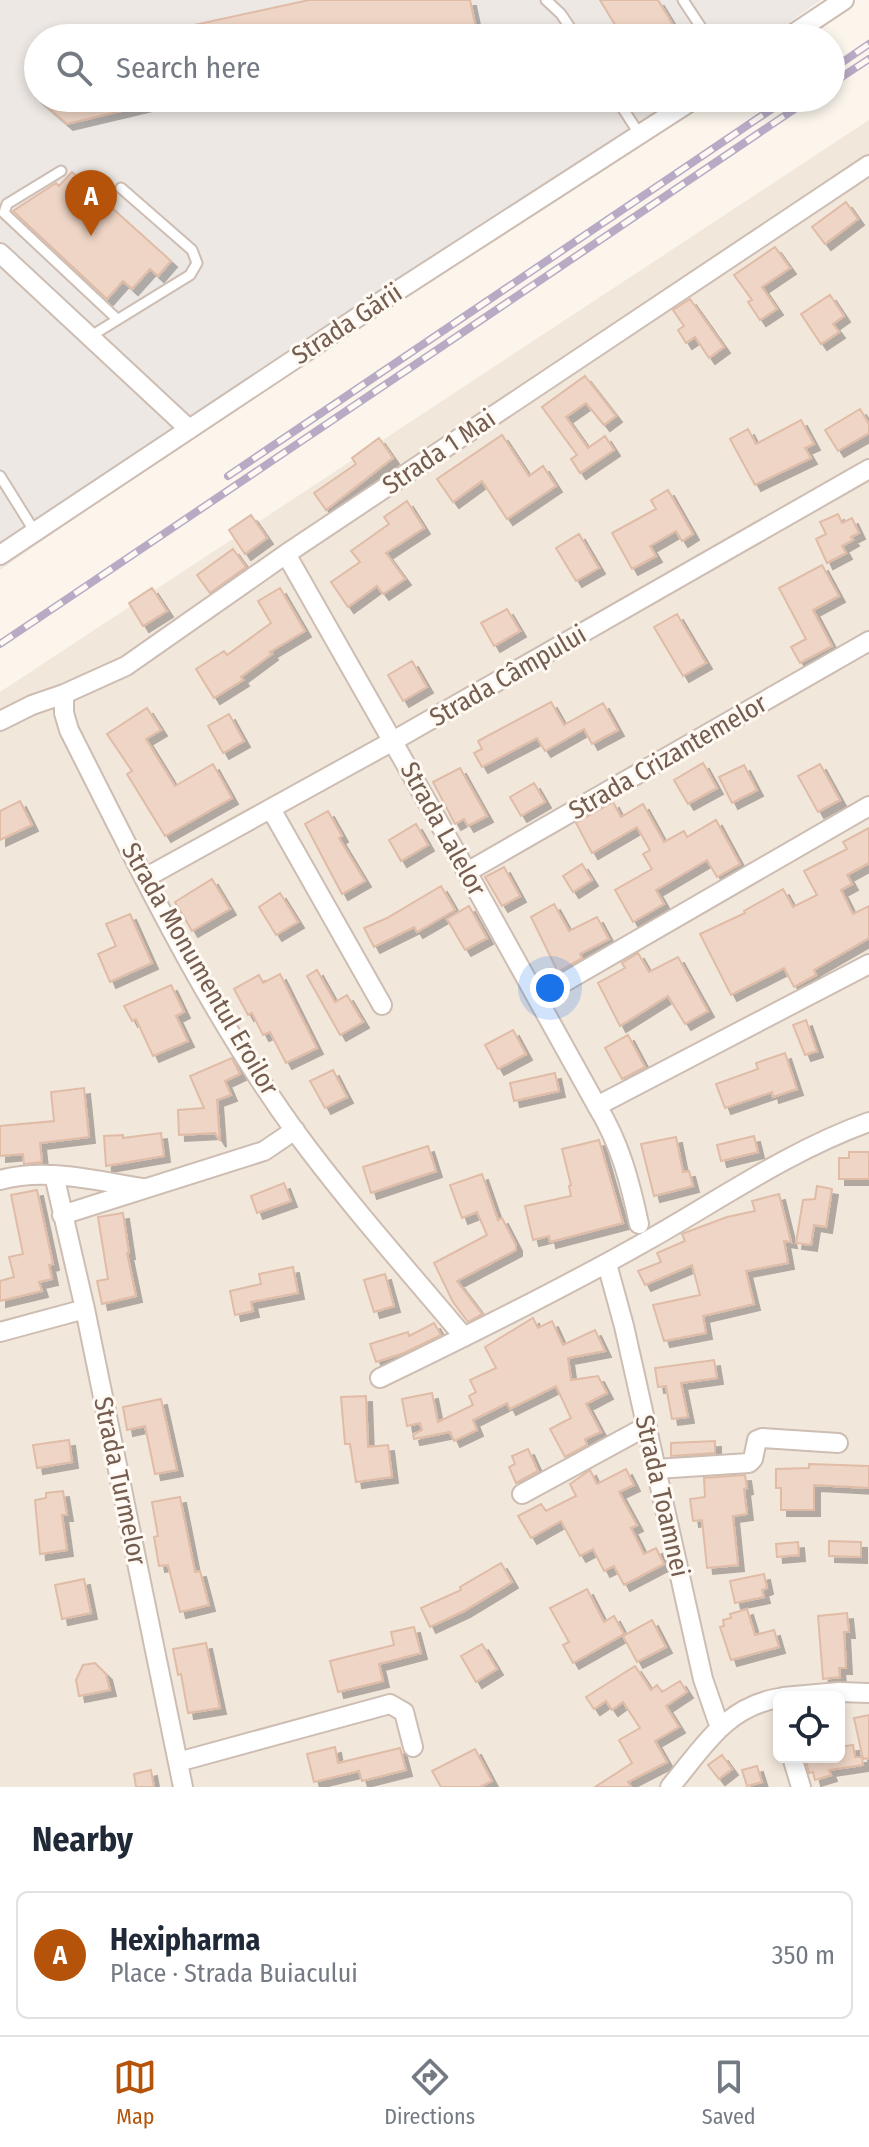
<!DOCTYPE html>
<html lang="en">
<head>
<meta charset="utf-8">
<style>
  body { margin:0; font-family:"Fira Sans Condensed",sans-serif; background:#f6f6f7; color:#1f2937 }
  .controls { position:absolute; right:24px; bottom:24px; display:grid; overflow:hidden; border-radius:12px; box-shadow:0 4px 12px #0003 }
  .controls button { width:72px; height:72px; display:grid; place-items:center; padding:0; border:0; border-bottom:2px solid #e0e1e3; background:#fff; color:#1f2937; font:40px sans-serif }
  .you { position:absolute; left:550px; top:988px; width:28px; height:28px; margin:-20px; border:6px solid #fff; border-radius:50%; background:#1a73e8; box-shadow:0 0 0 12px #1a73e833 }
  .badge { display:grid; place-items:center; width:52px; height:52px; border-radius:50%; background:#b45309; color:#fff; font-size:26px; font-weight:700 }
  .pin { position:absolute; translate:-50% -66px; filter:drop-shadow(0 2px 4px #0008) }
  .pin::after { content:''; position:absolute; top:42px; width:28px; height:24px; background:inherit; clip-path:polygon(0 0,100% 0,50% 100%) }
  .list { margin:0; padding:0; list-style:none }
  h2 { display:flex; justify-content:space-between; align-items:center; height:104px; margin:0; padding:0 32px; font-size:34px }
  h2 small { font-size:26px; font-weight:400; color:#747a83 }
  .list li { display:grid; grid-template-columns:52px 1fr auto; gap:24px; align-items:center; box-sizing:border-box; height:128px; margin:0 16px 16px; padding:0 16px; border:2px solid #e0e1e3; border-radius:12px }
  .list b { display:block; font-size:30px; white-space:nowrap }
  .list p { margin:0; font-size:26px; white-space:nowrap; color:#747a83 }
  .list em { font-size:26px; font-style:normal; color:#747a83 }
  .icon { flex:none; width:44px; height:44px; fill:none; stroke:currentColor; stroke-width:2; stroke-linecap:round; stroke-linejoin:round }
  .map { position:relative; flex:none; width:869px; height:1787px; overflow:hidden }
  .search { position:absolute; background:#fff; box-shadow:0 4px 12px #0003; left:24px; right:24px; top:24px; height:88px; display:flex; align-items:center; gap:20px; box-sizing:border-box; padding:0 28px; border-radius:44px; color:#747a83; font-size:30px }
  .sheet { height:248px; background:#fff }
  nav { display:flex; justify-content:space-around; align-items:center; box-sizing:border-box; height:112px; border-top:2px solid #e0e1e3; background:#fff; font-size:22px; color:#747a83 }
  nav a { display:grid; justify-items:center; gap:4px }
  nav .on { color:#b45309 }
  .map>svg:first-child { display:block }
  .residential { fill:#f2e7db; fill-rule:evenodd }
  .industrial { fill:#ede8e4 }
  .building { fill:#eed5c5; stroke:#e0bca7; stroke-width:2; filter:url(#shadow) }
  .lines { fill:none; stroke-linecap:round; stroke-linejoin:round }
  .service-casing { stroke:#cdbdb2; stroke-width:13 }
  .minor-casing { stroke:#cdbdb2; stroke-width:22 }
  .service { stroke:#fff; stroke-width:9 }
  .minor { stroke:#fff; stroke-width:18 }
  .rail-casing { stroke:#b8aac5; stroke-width:8 }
  .rail { stroke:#fef9f2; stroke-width:5; stroke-dasharray:15; stroke-linecap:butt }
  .labels { text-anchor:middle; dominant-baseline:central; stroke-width:6; stroke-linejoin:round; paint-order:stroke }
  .street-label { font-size:26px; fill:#755d50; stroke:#fef9f2 }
</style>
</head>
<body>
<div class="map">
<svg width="869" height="1787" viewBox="0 0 869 1787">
  <defs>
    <filter id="shadow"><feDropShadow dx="6" dy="6" stdDeviation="0" flood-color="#0004"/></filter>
  </defs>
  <rect width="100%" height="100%" fill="#fbf5ec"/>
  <!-- residential -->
  <path class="residential" d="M869,120V1787H0V692ZM779,1697H839V1757H779Z"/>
  <!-- industrial -->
  <path class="industrial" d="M0,0H821L767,38H38V98H680L0,570Z"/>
  <!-- building -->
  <path class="building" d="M309,0H470L477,33L453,38H163L162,32Z
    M600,0H658L681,38H623Z
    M37,98H154L155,103L67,124Z
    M72,172L171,261L158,276L150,269L132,289L123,281L107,299L13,211L56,183L59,186Z
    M846,202L858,219L825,244L812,227Z
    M775,247L790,268L762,287L777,309L760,320L748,302L752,300L734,275Z
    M830,295L844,316L833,324L839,332L821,344L801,314Z
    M690,299L724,347L709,358L695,337L686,343L678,330L684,326L673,310Z
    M585,376L616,416L604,425L586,403L566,417L588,448L605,436L614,450L580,473L571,459L577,455L542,407Z
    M860,409L869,424V433L838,451L825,430Z
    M801,420L814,444L805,448L811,458L755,485L730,439L748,429L756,444Z
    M502,435L529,476L543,466L556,486L507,519L482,481L453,502L437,479Z
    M379,438L393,458L326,510L314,493L356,464L352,458Z
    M668,490L693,534L682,541L676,531L650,546L656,556L632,569L612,533L656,509L651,500Z
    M407,501L424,528L386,553L405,579L383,594L377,586L348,607L331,582L360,562L351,551L389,524L384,517Z
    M838,514L842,523L852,518L859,533L851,537L853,540L842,546L846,553L827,563L816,539L826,534L820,522Z
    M251,515L267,538L245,554L229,530Z
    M579,534L599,568L576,581L556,548Z
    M233,549L246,567L210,593L197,575Z
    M822,565L839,596L813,610L832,646L800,663L791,647L806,639L779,588Z
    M152,588L167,611L143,626L129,603Z
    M280,588L305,631L270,652L272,654L241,677L243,680L214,698L196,669L224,651L227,655L271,623L258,601Z
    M507,609L520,631L494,646L481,623Z
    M677,614L706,663L683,676L654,627Z
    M412,661L427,687L403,701L388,675Z
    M551,702L564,725L603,703L618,730L592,744L584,729L545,751L537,738L482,767L474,753L482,749L478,741Z
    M147,708L161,730L146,739L175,786L213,764L232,798L165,836L127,774L132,771L107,734Z
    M229,714L244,741L223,753L208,726Z
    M703,763L717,788L688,804L674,780Z
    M820,764L840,800L818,812L798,776Z
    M744,765L757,790L732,803L719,777Z
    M460,768L487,816L468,826L464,819L455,824L433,782Z
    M534,783L545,802L521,816L510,797Z
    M20,801L32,825L0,840V811Z
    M613,802L621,817L643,804L664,842L684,831L687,837L716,820L740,864L717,877L707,860L656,890L664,904L633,922L615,890L652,869L643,854L650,850L637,827L592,853L576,823Z
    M328,811L342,836L339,838L365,881L342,894L305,824Z
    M416,824L428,845L401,861L389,840Z
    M869,828V863L847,875L852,884L841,890L853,914L869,906V938L814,970L816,975L794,987L784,968L731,995L700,934L745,913L744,911L783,889L793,907L817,895L804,871L847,849L843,842Z
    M582,864L592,880L573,892L563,876Z
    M504,867L520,896L502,906L485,877Z
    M212,879L230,909L192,931L175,902Z
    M441,886L455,910L417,932L414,927L374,947L364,928L387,918Z
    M280,893L298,922L276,935L259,907Z
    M554,904L569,931L597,917L609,939L580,954L582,958L558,972L531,917Z
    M469,906L487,938L465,950L447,919Z
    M130,914L152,963L110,982L98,954L116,946L106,924Z
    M638,953L649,972L678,957L708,1011L685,1024L668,996L620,1026L598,983L625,968L622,963Z
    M317,970L335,1002L347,995L363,1022L340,1035L307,976Z
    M280,974L317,1048L286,1063L270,1032L263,1035L252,1013L248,1015L234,989L259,975L263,983Z
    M171,985L184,1012L176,1016L188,1041L153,1056L136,1019L132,1021L124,1006Z
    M806,1020L817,1051L805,1055L793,1025Z
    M513,1030L526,1054L498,1069L485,1045Z
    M628,1035L645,1067L622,1079L605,1048Z
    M785,1053L797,1089L773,1097L772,1092L725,1108L716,1084L758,1069L756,1063Z
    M232,1058L240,1074L225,1081L231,1095L217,1100L220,1141L215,1133L179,1135L178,1110L204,1108L190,1076Z
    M333,1070L347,1097L325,1108L310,1081Z
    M555,1073L559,1091L514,1101L510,1083Z
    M84,1088L89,1137L40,1143L42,1162L24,1164L23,1154L0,1156V1126L54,1121L51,1092Z
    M161,1133L164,1156L106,1166L104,1136L123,1135V1138Z
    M754,1136L758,1152L721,1161L717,1145Z
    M676,1137L683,1172L689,1171L693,1186L654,1196L641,1144Z
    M599,1140L623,1223L550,1242L549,1236L533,1240L525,1206L571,1196L569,1186L571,1185L562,1149Z
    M428,1146L436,1171L371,1193L363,1167Z
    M849,1152H869V1179H839V1158H849Z
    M482,1174L498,1220L502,1218L516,1245V1250L457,1281L482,1314L468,1322L453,1302L434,1263L487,1235L477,1212L462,1218L450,1185Z
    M284,1183L291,1201L257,1213L251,1196Z
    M817,1186L832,1189L826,1227L814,1225L811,1245L796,1243L803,1200L815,1199Z
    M37,1190L53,1264L49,1265L52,1279L39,1282L42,1291L0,1301V1281L14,1277L9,1257L23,1254L11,1195Z
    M779,1194L791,1242L784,1241L788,1263L746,1271L754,1304L703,1316L706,1333L664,1341L653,1305L700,1295L692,1265L645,1285L638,1271L661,1262L657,1253L685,1241L682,1234L687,1232L727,1217L755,1211L752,1201Z
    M123,1213L129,1253H127L136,1296L102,1304L97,1281L108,1279L98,1217Z
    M293,1267L298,1293L251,1302L253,1311L235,1315L230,1291L261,1284L259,1274Z
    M385,1274L394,1306L374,1312L364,1280Z
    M533,1318L538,1328L552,1321L563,1345L595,1330L605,1351L568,1358L571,1380L598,1376L607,1393L586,1404L601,1432L585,1439L587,1445L565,1457L550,1429L571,1418L556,1386L510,1409L507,1403L473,1420L477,1430L454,1441L450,1432L414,1439L413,1435L422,1430L420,1423L407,1426L402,1399L432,1393L438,1422L473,1405L469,1396L476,1392L470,1380L496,1368L485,1347Z
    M434,1323L441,1335L404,1353L376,1362L370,1344L408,1332L409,1336Z
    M714,1360L717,1378L681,1383L688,1417L672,1419L666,1386L658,1387L655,1368Z
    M366,1396L368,1447L388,1445L392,1477L356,1482L350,1444H345L341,1397Z
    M161,1399L177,1470L155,1474L145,1426L127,1430L123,1407Z
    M69,1440L72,1462L37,1468L33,1445Z
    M715,1441V1453L671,1456V1443Z
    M528,1449L538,1471L516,1483L509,1467L515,1464L512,1456Z
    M809,1464L869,1466V1488L814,1485V1510H781V1488H776V1469L809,1468Z
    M626,1469L634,1485L619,1492L637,1525L631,1528L644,1554L656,1548L664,1564L624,1585L614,1566L604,1571L593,1549L580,1556L561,1521L531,1538L518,1516L541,1504L546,1511L576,1496L570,1484L590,1470L597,1484Z
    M745,1475L747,1488L744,1489L747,1514L733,1516L738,1565L707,1568L702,1520L693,1521L690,1499L705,1497L704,1478Z
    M63,1491L67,1515H62L67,1550L40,1554L35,1500L46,1498V1493Z
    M180,1497L195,1572L200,1571L209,1605L180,1612L168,1565L159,1566L154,1537L158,1536L152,1502Z
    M829,1541L861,1542V1557L829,1556Z
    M798,1542L799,1555L777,1557L776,1544Z
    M501,1563L512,1582L464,1611L430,1627L421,1608L461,1590L460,1587Z
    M764,1574L767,1588L762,1590L764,1597L735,1603L730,1581Z
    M84,1579L91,1613L62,1619L55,1585Z
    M587,1589L604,1622L614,1616L624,1634L573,1663L563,1645L569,1642L550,1608Z
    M747,1609L755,1635L774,1630L779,1647L731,1660L720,1627L724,1626L723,1620L731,1618L730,1614Z
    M847,1613L849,1632H844L846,1668H839L840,1677L823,1679L818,1616Z
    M652,1620L666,1647L637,1662L623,1636Z
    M414,1627L421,1653L379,1664L383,1681L338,1692L330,1661L394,1645L391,1632Z
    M206,1643L220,1708L188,1713L181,1674L178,1675L173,1649Z
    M482,1644L497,1669L476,1682L461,1656Z
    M95,1663L106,1674L110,1690L79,1696L76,1680L83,1665Z
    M635,1666L651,1690L657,1685L662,1692L680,1681L687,1692L666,1706L679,1727L655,1741L667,1762L628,1782L631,1787H595L632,1763L619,1740L640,1728L623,1702L612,1710L606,1701L594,1709L586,1697Z
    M869,1715V1758L863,1759L854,1718Z
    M853,1745L855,1757H862L863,1765L829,1770L831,1775L815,1780L813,1772L809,1773L805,1757H839V1747Z
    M335,1747L338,1763L400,1748L406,1770L362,1781L359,1771L314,1782L307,1754Z
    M475,1749L492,1781L480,1787H441L432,1771Z
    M722,1755L732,1769L719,1779L708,1765Z
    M757,1766L762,1782L747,1786L742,1770Z
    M151,1770L154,1787H136L134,1774Z"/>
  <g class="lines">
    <!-- service casing -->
    <g class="service-casing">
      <path id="service" d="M546,0L561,14L577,38
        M683,0L708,38
        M616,98L640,135
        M61,171L7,204L4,213L117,319
        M91,336L190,275L197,263L192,250L121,188
        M0,476L35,532"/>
    </g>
    <!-- minor casing -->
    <g class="minor-casing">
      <path id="minor" d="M787,38L844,0
        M0,253L189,429
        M286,554L467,872L597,1106
        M0,555L397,291L696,98
        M64,694V713L69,730C138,866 205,1007 295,1131C347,1202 407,1269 464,1337
        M0,721L32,705L64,694L126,666L286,554L869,165
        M271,809L382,1005
        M467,872L869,641
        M145,878L393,741L869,469
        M537,998L869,806
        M54,1175L85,1309L183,1787
        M0,1180C46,1167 97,1181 143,1188
        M62,1215L264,1151L295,1130
        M639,1224C630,1182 620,1143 597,1106L869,964
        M607,1264L624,1326L703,1679L720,1728
        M0,1332L85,1309
        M380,1378C471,1334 562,1289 650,1239C722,1198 791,1150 869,1122
        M656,1469L749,1463L753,1459L757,1440L762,1438L838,1443
        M522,1494L647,1426
        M783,1697L839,1692L869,1693
        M792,1757L801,1787
        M178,1762L390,1704L404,1712L413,1747
        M670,1787C703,1748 725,1707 779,1698"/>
    </g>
    <!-- service -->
    <use href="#service" class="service"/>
    <!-- minor -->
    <use href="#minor" class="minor"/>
    <!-- rail casing -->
    <g class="rail-casing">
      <path id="rail" d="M831,70L869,44
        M831,84L869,59
        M228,476L788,98
        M0,644L811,98"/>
    </g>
    <!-- rail -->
    <use href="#rail" class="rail"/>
  </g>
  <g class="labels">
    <!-- street labels -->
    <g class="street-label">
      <text transform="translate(347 324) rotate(-33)">Strada Gării</text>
      <text transform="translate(439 452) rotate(-34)">Strada 1 Mai</text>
      <text transform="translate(508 676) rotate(-30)">Strada Câmpului</text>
      <text transform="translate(668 757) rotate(-30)">Strada Crizantemelor</text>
      <text transform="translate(443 829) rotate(61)">Strada Lalelor</text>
      <text transform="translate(200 969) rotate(60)">Strada Monumentul Eroilor</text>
      <text transform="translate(120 1481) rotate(78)">Strada Turmelor</text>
      <text transform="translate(662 1496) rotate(77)">Strada Toamnei</text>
    </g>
  </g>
</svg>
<div class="controls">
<button><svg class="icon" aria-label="locate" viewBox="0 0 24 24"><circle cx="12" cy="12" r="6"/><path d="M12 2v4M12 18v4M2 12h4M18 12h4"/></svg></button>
</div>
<div class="you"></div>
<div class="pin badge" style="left:91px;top:236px">A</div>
<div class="search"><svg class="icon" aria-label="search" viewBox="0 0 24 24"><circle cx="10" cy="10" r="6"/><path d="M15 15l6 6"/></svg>Search here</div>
</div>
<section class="sheet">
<h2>Nearby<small></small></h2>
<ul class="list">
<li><span class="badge">A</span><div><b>Hexipharma</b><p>Place · Strada Buiacului</p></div><em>350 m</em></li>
</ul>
</section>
<nav>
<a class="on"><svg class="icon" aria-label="map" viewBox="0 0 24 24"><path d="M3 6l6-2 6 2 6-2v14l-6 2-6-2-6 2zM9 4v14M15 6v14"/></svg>Map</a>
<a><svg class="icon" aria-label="directions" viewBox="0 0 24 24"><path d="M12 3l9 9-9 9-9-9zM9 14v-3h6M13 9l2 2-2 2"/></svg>Directions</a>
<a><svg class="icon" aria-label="saved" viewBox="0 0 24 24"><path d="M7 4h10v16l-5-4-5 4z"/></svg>Saved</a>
</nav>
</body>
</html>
